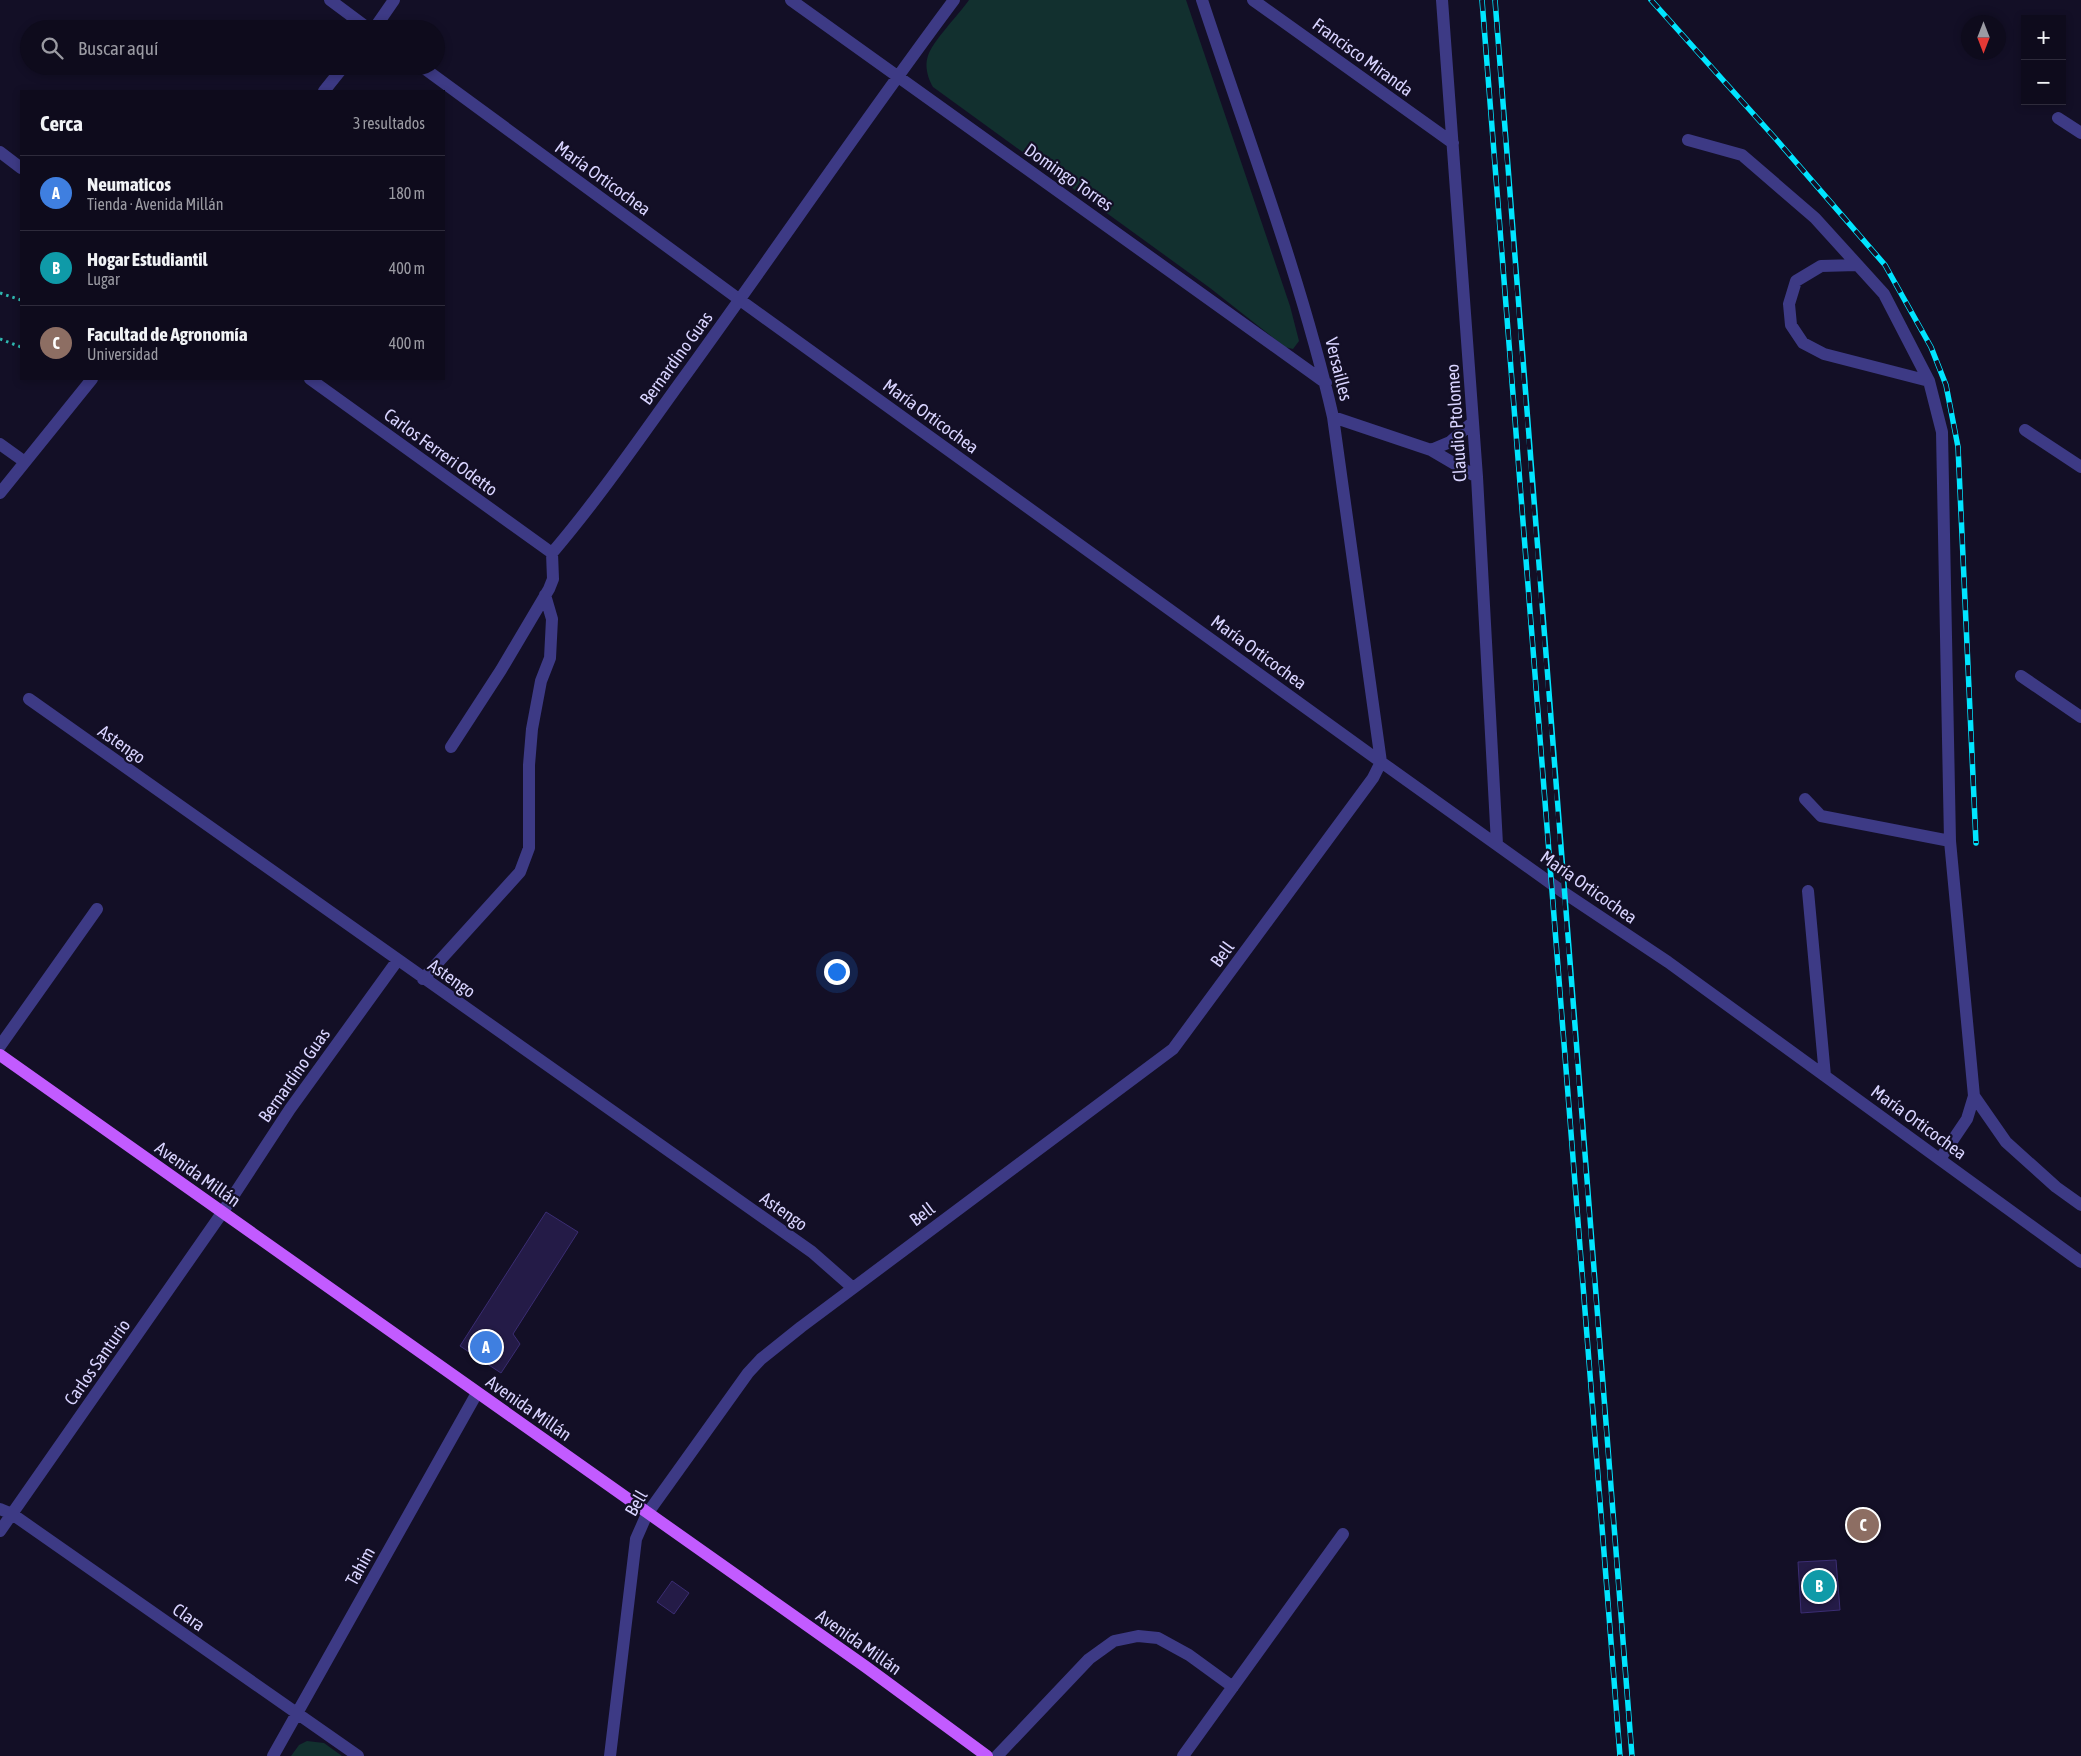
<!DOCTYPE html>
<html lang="es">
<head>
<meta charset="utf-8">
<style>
  body { margin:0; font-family:"Asap Condensed",sans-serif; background:#1c1929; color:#f1f3f6 }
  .controls { position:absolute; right:15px; top:15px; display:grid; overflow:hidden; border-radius:0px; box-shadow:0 2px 8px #0003 }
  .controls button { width:45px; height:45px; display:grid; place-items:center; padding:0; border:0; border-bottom:1px solid #2e2b3b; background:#0e0b1c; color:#f1f3f6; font:25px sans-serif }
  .compass { position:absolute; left:1961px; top:15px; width:45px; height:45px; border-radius:50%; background:#0e0b1c; box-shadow:0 2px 8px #0003; rotate:180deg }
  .you { position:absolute; left:836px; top:971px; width:18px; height:18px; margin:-12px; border:4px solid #fff; border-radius:50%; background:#1a73e8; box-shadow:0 0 0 8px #1a73e833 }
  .badge { display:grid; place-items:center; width:32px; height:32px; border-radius:50%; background:#2563eb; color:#fff; font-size:16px; font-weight:700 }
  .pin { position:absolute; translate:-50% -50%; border:2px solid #fff; box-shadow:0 1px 5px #0006 }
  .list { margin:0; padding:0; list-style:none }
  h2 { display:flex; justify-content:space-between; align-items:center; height:65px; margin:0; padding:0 20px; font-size:21px }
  h2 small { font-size:16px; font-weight:400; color:#9b9ba3 }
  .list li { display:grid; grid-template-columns:32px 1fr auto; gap:15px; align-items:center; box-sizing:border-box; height:75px; padding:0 20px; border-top:1px solid #2e2b3b }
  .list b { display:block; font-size:19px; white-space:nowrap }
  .list p { margin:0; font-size:16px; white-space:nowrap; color:#9b9ba3 }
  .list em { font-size:16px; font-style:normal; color:#9b9ba3 }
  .icon { flex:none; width:28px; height:28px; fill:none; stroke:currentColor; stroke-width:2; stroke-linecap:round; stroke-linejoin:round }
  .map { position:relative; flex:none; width:2081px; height:1756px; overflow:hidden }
  .search { position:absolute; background:#0e0b1c; box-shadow:0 2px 8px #0003; left:20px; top:20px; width:425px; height:55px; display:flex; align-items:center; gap:12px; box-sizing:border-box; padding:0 18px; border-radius:28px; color:#9b9ba3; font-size:19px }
  .panel { position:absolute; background:#0e0b1c; box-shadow:0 2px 8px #0003; left:20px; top:90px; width:425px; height:290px; border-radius:0px }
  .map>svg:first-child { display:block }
  .green { fill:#12302f }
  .building { fill:#241b47; stroke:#3b2d73 }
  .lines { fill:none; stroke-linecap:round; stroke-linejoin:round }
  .path { stroke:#2fb8b0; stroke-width:3; stroke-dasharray:2.5 4; stroke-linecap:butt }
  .minor { stroke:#3d3a85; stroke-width:12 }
  .major { stroke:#c25bff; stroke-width:12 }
  .rail-casing { stroke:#00e5ff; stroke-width:5.5 }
  .rail { stroke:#130f26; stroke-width:4; stroke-dasharray:11; stroke-linecap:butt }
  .labels { text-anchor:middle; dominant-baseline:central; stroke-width:4.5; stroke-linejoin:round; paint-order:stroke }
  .street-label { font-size:18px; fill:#d9d4ff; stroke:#130f26 }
</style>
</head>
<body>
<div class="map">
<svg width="2081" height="1756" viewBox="0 0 2081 1756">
  <rect width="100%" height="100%" fill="#130f26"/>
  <!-- green -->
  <path class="green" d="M969,0H1186L1290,306L1299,341L1293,349L1285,347L1210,288L933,87C927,77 924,64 929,53C935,39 959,14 969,0Z
    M307,1741L324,1743L342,1756H291L299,1745Z"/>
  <!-- building -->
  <path class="building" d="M546,1212L578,1232L513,1334L520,1344L501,1373L460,1346Z
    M1836,1560L1840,1610L1801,1613L1798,1562Z
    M672,1581L689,1593L674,1614L657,1602Z"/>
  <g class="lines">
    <!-- path -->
    <path class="path" d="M0,293L21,300
      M0,339L21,347"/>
    <!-- minor -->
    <path class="minor" d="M330,0L369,29
      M791,0L1326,383
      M1253,0L1453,143
      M1442,0L1477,477L1497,844
      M374,29L394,0
      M421,66L740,300L1381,762L1563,892L1668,962L2081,1262
      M324,91L344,66
      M2058,118L2081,133
      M1688,140L1742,155L1815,218L1884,294L1929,381L1942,432L1950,841L1974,1096L1967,1119L1940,1159
      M0,152L21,168
      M1857,265L1821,266L1796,281L1789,304L1791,325L1803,343L1824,354L1929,381
      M310,379L552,553
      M1333,417L1431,450L1477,477
      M2025,430L2081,467
      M0,444L25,462
      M1431,450L1450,442L1473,422
      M0,493L92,379
      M2021,676L2081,717
      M29,699L812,1252L853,1288
      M451,747L501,670L549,589L553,579L552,553C598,499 638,441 679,384C772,256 860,126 954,0
      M1805,799L1821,816L1950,841
      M1808,891L1825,1076
      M423,979L520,872L529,848V765L532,729L541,681L550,658L552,619L545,595
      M0,1046L97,909
      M1974,1096L2006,1142L2056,1187L2081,1205
      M0,1509L12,1514L358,1756
      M0,1531L222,1213L290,1109L397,961
      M273,1756L477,1393
      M610,1756L636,1539L647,1514L748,1373L761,1359L801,1327L1173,1049L1373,778L1381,762L1333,417C1301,277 1247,137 1202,0
      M997,1756L1089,1659L1114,1641L1138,1636L1158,1638L1189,1655L1233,1687
      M1183,1756L1343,1534"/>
    <!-- major -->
    <path class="major" d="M0,1055L866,1667L987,1756"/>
    <!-- rail casing -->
    <g class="rail-casing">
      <path id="rail" d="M1482,0L1620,1756
        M1495,0C1539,586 1586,1171 1632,1756
        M1651,0L1775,138L1885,265L1931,347L1946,385L1958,447L1976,843"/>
    </g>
    <!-- rail -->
    <use href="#rail" class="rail"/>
  </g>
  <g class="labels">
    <!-- street labels -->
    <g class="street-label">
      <text transform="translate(1363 57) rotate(36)">Francisco Miranda</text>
      <text transform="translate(1069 177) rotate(35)">Domingo Torres</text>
      <text transform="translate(603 178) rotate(36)">María Orticochea</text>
      <text transform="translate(676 358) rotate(-54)">Bernardino Guas</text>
      <text transform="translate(1339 369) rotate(76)">Versailles</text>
      <text transform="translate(931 416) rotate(36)">María Orticochea</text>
      <text transform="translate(1456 423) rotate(-94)">Claudio Ptolomeo</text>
      <text transform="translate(441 452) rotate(36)">Carlos Ferreri Odetto</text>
      <text transform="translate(1259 652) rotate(36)">María Orticochea</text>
      <text transform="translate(122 744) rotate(35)">Astengo</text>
      <text transform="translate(1589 887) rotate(35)">María Orticochea</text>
      <text transform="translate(1222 954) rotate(-54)">Bell</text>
      <text transform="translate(452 978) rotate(35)">Astengo</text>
      <text transform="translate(294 1075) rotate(-55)">Bernardino Guas</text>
      <text transform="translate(1919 1122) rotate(36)">María Orticochea</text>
      <text transform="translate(198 1174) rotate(35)">Avenida Millán</text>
      <text transform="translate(784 1211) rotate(35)">Astengo</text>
      <text transform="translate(922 1214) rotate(-37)">Bell</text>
      <text transform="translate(97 1362) rotate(-55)">Carlos Santurio</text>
      <text transform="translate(529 1408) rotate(35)">Avenida Millán</text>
      <text transform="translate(636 1503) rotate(-60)">Bell</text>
      <text transform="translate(360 1566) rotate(-61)">Tahim</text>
      <text transform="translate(189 1617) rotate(35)">Clara</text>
      <text transform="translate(859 1642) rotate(35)">Avenida Millán</text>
    </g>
  </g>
</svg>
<div class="controls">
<button>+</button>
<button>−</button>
</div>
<svg class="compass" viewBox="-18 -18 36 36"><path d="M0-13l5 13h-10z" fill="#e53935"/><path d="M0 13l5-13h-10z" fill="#9b9ba3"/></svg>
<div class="you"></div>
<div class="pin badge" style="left:486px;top:1347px;background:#3f7fe0">A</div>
<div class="pin badge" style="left:1819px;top:1586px;background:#0f9aa8">B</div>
<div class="pin badge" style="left:1863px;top:1525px;background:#8d6e63">C</div>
<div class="search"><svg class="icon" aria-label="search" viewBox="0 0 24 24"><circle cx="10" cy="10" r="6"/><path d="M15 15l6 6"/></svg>Buscar aquí</div>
<section class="panel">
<h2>Cerca<small>3 resultados</small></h2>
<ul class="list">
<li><span class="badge" style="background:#3f7fe0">A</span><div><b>Neumaticos</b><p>Tienda · Avenida Millán</p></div><em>180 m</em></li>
<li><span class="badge" style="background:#0f9aa8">B</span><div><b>Hogar Estudiantil</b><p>Lugar</p></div><em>400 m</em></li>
<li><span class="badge" style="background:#8d6e63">C</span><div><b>Facultad de Agronomía</b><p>Universidad</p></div><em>400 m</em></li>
</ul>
</section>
</div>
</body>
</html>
